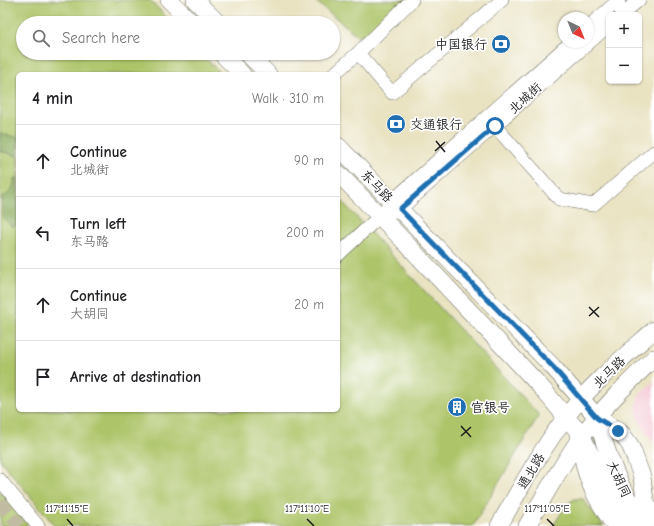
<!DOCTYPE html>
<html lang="en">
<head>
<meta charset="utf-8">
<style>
  body { margin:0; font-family:"Comic Neue","LXGW WenKai TC",sans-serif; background:#f2f2f2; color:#202124 }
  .controls { position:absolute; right:12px; top:12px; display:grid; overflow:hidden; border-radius:6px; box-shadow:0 1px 3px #0004 }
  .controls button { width:36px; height:36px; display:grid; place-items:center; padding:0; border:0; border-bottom:1px solid #e0e0e0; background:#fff; color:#202124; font:20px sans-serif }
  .compass { position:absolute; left:558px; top:12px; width:36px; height:36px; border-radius:50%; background:#fff; box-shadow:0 1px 3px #0004; rotate:137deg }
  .stop { position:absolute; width:12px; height:12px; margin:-9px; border:3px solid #1f6fb2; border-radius:50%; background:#fff }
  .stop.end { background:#1f6fb2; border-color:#fff; box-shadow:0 1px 4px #0008 }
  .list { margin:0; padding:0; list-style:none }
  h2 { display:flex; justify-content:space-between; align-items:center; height:52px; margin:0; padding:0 16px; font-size:17px }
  h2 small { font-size:13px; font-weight:400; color:#757577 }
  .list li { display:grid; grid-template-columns:26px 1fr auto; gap:12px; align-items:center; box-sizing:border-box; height:72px; padding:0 16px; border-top:1px solid #e0e0e0 }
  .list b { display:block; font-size:15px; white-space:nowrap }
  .list p { margin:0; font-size:13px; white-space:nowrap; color:#757577 }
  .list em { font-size:13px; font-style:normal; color:#757577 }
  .icon { flex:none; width:22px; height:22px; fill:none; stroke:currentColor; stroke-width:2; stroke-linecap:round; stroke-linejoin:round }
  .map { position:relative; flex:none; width:654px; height:526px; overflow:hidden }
  .search { position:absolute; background:#fff; box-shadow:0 1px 3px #0004; left:16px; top:16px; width:324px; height:44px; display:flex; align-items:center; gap:10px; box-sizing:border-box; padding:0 14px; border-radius:22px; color:#757577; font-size:15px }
  .panel { position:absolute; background:#fff; box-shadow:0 1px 3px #0004; left:16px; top:72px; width:324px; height:340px; border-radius:6px }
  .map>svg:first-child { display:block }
  .built { fill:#f5cfd9 }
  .green { fill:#adc469; stroke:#647042 }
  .forest { fill:#8aaa5d; stroke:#53633c }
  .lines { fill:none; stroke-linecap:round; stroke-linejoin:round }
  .minor-tunnel { stroke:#c0bba1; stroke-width:13; stroke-dasharray:13 6; stroke-linecap:butt }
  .minor-casing { stroke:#646256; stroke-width:14 }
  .major-casing { stroke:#646256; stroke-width:18 }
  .minor { stroke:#fff; stroke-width:13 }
  .major { stroke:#fff; stroke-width:17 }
  .route { stroke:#1f6fb2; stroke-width:5 }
  .ticks { fill:none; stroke:#1c1c1c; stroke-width:1.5 }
  .labels { text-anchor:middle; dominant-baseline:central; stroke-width:3.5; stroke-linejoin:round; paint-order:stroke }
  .poi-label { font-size:13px; fill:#1c1c1c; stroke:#fff; text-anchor:start }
  .street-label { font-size:13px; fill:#1c1c1c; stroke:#fff }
  .ticks-label { font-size:10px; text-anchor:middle; fill:#1c1c1c; stroke:#fff; stroke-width:3.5; stroke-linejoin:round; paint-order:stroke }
</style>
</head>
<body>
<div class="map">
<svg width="654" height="526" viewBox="0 0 654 526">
  <rect width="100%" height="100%" fill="#fff"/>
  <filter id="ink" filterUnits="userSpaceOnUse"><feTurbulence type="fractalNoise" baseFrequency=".025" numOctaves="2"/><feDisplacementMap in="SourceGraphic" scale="8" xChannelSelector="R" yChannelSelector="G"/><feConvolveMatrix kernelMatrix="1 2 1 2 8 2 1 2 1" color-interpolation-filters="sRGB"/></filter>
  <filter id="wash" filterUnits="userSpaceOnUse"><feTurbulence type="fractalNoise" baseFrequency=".012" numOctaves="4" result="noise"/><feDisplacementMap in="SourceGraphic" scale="16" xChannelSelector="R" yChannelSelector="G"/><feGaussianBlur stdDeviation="0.9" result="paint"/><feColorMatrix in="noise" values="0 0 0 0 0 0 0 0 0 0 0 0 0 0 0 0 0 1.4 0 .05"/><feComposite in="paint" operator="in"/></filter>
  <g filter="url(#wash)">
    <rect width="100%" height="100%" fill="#e9e3c2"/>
    <!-- built -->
    <path class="built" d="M654,381V443L645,431L638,418L636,408L639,394Z"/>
    <!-- green -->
    <path class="green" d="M0,0H150L172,23H23V53H201L221,74H18V410H338V197L539,415L473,526H55L0,460Z
      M314,0H410L365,42Z
      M0,491L29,526H0Z
      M575,499H583L604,526H553L567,504Z"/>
    <!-- forest -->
    <path class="forest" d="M0,133L18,138V156L0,151Z
      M18,178V217L16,225L12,227L3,217L2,197C11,194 14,188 14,179Z"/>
  </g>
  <g filter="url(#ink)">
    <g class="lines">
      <!-- minor-tunnel -->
      <path class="minor-tunnel" d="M0,502L19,526
        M0,525L1,526"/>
      <!-- minor casing -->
      <g class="minor-casing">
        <path id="minor" d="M621,15L639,0
          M588,27L619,0
          M358,53L392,93L502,0
          M334,74L358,53L412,0
          M495,126L559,199L593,205L654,152
          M391,212L400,209L609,25
          M338,255L380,216L392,201L571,42
          M0,480L38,526"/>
      </g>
      <!-- major casing -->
      <g class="major-casing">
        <path id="major" d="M169,0L192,23
          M195,0L218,23
          M221,53L242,74
          M247,53L268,74
          M338,146L553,367L597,417L622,434L630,445L633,452L642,477L645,500L654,518
          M338,173L400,237L540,386L566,417L582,436L602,480L631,526
          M597,417C607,456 621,493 645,526
          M582,452C586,482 598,502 615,526
          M499,526C520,489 540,451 566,417C589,386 625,356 654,330
          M527,526C544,496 561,466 581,437C602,408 628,383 654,358"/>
      </g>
      <!-- minor -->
      <use href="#minor" class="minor"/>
      <!-- major -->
      <use href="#major" class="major"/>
    </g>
  </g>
  <g class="lines" filter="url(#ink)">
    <!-- route -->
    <path class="route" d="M495,126L400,209L553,367L597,418L618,431"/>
  </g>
  <!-- ticks -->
  <path class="ticks" d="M436,141L445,152M435,151L445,142M589,307L599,317M589,316L599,307M461,426L471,437M461,436L471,427M67,519L73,526M307,519L314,526M547,519L554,526"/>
  <!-- icons -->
  <defs>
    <g id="bank-disc" transform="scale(1)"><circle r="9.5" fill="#1f6fb2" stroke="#fff"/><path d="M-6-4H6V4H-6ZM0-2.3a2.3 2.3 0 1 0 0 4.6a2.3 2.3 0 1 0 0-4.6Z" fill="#fff"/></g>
    <g id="building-disc" transform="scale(1)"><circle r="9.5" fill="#1f6fb2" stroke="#fff"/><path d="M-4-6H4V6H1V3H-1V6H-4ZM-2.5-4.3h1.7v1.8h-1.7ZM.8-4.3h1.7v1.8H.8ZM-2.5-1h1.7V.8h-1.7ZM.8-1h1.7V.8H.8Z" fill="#fff"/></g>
  </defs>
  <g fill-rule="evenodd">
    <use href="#bank-disc" x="501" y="44"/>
    <use href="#bank-disc" x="396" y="124"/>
    <use href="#building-disc" x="457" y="407"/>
  </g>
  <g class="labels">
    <!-- poi labels -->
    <g class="poi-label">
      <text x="487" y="44" text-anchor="end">中国银行</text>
      <text x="410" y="124">交通银行</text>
      <text x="471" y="407">官银号</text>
    </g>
    <!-- street labels -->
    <g class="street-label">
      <text transform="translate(525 98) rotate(-42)">北城街</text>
      <text transform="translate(377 186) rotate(46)">东马路</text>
      <text transform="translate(609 372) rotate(-44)">北马路</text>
      <text transform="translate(531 471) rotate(-59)">通北路</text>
      <text transform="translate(619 479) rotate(65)">大胡同</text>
    </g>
  </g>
  <g class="ticks-label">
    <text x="67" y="512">117°11'15"E</text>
    <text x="307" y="512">117°11'10"E</text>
    <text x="547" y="512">117°11'05"E</text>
  </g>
</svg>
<div class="controls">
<button>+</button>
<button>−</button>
</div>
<svg class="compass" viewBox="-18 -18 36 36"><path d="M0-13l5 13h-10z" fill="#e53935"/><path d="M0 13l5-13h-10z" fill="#757577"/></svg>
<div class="stop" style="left:495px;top:126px"></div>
<div class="stop end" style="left:618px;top:431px"></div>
<div class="search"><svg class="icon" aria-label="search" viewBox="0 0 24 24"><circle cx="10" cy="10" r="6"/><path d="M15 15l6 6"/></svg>Search here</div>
<section class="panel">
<h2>4 min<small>Walk · 310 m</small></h2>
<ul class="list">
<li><svg class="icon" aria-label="ahead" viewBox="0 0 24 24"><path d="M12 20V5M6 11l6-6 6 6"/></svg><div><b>Continue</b><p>北城街</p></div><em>90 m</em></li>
<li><svg class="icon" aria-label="left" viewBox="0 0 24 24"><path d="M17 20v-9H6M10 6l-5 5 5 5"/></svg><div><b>Turn left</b><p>东马路</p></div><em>200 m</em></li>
<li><svg class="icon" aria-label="ahead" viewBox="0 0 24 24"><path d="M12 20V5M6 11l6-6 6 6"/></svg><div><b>Continue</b><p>大胡同</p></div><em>20 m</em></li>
<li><svg class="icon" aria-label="arrive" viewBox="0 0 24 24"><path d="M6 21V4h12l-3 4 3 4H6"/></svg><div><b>Arrive at destination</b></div></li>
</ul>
</section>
</div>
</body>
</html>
